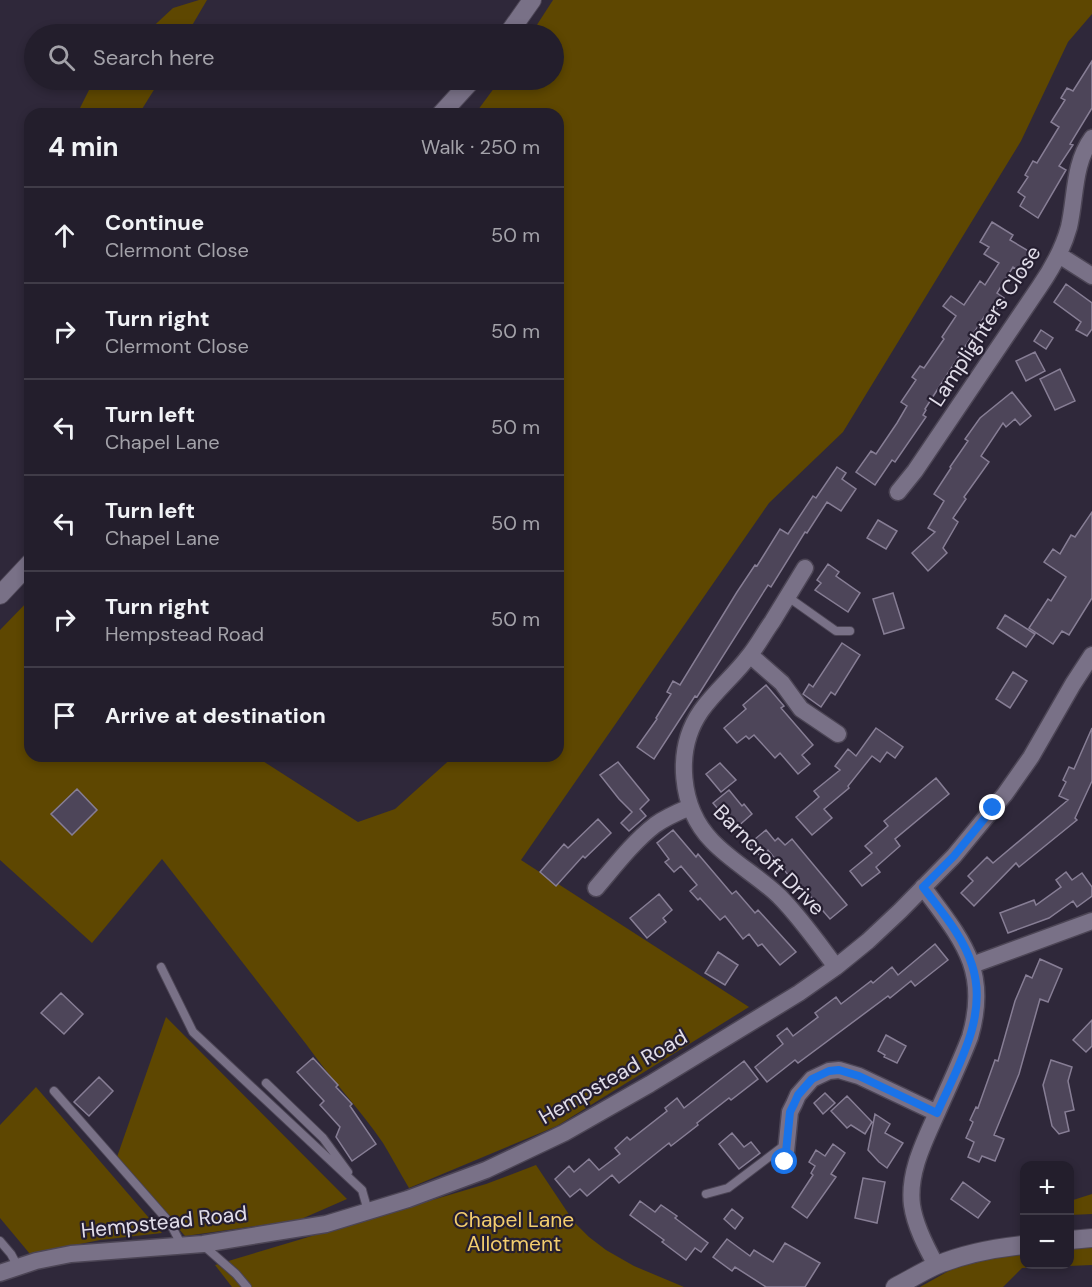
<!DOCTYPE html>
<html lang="en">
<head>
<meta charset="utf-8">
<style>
  body { margin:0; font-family:"DM Sans",sans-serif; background:#2b2734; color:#f1f3f6 }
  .controls { position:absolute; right:18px; bottom:18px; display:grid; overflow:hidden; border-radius:12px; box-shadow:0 3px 9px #0003 }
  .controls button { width:54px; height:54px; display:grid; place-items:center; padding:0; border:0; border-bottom:2px solid #403c48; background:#231e2c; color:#f1f3f6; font:30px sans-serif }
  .stop { position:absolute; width:18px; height:18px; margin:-14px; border:4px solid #1a73e8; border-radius:50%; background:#fff }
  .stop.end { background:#1a73e8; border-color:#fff; box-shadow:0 2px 6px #0008 }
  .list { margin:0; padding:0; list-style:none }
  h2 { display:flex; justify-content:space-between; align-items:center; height:78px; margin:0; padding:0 24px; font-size:26px }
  h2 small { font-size:20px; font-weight:400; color:#a3a2a9 }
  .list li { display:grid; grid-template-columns:39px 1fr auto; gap:18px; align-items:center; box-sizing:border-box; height:96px; padding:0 24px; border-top:2px solid #403c48 }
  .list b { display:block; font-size:22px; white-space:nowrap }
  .list p { margin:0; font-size:20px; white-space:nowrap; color:#a3a2a9 }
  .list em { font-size:20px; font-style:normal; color:#a3a2a9 }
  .icon { flex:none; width:33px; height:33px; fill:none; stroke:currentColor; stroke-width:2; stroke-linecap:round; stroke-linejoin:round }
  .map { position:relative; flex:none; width:1092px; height:1287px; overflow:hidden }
  .search { position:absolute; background:#231e2c; box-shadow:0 3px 9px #0003; left:24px; top:24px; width:540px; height:66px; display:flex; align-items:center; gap:15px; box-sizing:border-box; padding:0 21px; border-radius:33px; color:#a3a2a9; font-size:22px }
  .panel { position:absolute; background:#231e2c; box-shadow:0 3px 9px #0003; left:24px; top:108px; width:540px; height:654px; border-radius:18px }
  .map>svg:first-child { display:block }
  .green { fill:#5e4701 }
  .building { fill:#4d4559; stroke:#877e95; stroke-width:1.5 }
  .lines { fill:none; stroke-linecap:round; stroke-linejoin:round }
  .lane-casing { stroke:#4c4555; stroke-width:10 }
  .street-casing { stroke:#4c4555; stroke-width:19 }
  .secondary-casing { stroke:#4c4555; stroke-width:20 }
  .lane { stroke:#797187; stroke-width:8 }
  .street { stroke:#797187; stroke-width:16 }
  .secondary { stroke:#797187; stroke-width:18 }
  .route { stroke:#1a73e8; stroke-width:8 }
  .labels { text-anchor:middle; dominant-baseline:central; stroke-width:4.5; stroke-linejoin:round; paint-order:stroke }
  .street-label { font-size:21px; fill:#e1dde9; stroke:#251e30 }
  .park-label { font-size:21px; fill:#f3cd6e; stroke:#251e30 }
</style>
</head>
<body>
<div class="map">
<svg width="1092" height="1287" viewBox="0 0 1092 1287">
  <rect width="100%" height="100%" fill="#2f283a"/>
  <!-- green -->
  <path class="green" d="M199,0H207L187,34H145L173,8Z
    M553,0H1092V14L1068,42L1021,141L843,432L769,503L521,860L749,1007L557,1126L409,1188C400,1173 392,1158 383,1143C359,1108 330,1078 306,1044L162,859L92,943L0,860V630L30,599V756H255L358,822L395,809L454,756H558V114H475L500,80H554V34H531Z
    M97,80H160L139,114H77L92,84Z
    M166,1017L347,1199L299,1220L185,1236L117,1157Z
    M36,1087L162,1233L100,1240L30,1254L0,1218V1125Z
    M536,1165L574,1222L589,1237L606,1250L634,1266L684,1287H232L215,1265L486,1184Z
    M1092,1194V1214L1070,1215V1201Z
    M1092,1246V1265L1022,1268L1003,1287H920L970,1259L1024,1253V1264H1070V1249Z"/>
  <!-- building -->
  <path class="building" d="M1092,61V108L1070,144L1073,145L1059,166L1066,170L1038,218L1020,206L1025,197L1018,192L1028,177L1025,175L1033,161L1037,163L1059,127L1051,122L1065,100L1061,98L1067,88L1073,91Z
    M992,222L1013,235L1010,240L1032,253L1029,258L1034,260L1025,275L1013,267L997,293L1004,298L989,321L984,317L925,409L926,410L923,415L926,417L895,462L892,460L875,485L856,472L871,451L876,454L897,423L907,406L901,402L916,380L912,377L920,366L924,368L944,339L942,337L956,316L943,306L951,296L964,305L980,281L985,285L999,263L984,254L989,247L980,242Z
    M1066,284L1092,303V329L1087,336L1076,330L1081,322L1054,302Z
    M1041,330L1053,338L1046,349L1034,341Z
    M1035,352L1045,371L1026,381L1016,361Z
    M1060,369L1075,401L1055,410L1040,379Z
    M1012,392L1031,416L1020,425L1015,419L1006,427L1003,423L981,456L989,462L964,497L966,499L953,518L958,522L943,548L947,553L928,571L912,553L935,532L928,528L944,501L934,494L951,468L950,467L968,441L965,439L980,418Z
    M837,467L846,473L842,479L856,489L841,511L827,502L807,533L805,532L771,587L768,585L697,697L695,696L654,759L637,747L657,719L656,718L671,694L667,692L673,681L680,685L737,592L755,565L757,566L780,529L788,534L813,496L816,498Z
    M1092,512V598L1069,635L1062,631L1053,644L1029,628L1048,599L1051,601L1066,577L1044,562L1053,549L1060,554L1071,535L1075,537Z
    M878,520L897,531L886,549L867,538Z
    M828,564L839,572L836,576L860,593L848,612L815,590L821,583L817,580Z
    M893,593L904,628L884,634L873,599Z
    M1005,615L1035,634L1026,647L997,628Z
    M842,643L860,655L835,695L831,692L821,707L803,694L809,684L813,687Z
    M1013,672L1027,681L1010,708L996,699Z
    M766,685L784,706L781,708L813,745L802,755L810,764L798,774L780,753L775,758L754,735L749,739L746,736L737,743L724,728L746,709L743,705Z
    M876,728L903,747L895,758L887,752L880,762L872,756L848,786L849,788L824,809L832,818L812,835L796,817L819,797L814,791L840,770L835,766L848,749L856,756Z
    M1092,728V781L1075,818L1077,820L1019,867L1016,863L974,906L961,893L973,881L968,876L987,857L993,863L1068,800L1059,796L1066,782L1063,780L1069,767L1074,769Z
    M618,762L649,800L640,809L646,816L629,831L621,823L632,812L619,799L600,775Z
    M720,763L736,780L721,792L706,774Z
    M936,778L949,794L895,839L900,846L876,867L880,872L862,886L850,871L872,853L865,846L888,826L884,821Z
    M77,789L97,810L72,835L51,814Z
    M729,790L742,806L744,804L752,814L735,829L713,803Z
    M598,819L611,833L585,858L583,856L556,886L540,872L564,844L568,848Z
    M673,830L696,857L698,854L732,894L736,891L755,913L758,910L796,952L780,965L762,944L758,946L749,934L743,939L725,916L720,920L700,898L698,900L690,891L697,885L681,866L674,872L665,862L669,859L657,843Z
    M766,830L775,841L778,838L785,845L792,839L847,905L830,919L791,874L789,876L768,850L761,857L749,844Z
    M1066,872L1072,880L1082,873L1092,887V896L1077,907L1073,901L1049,918L1008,933L1000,913L1034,900L1036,905L1061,887L1056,880Z
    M659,894L672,910L663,918L666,922L647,938L630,918Z
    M935,944L948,960L915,986L911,981L890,998L888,996L798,1063L795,1060L767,1082L755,1067L783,1044L777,1036L787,1028L793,1036L818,1017L815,1013L836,997L841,1004L871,981L873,983L892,967L898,975Z
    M718,952L738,965L725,985L705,973Z
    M1040,959L1062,969L1048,1002L1040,999L1019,1074L994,1135L1004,1139L995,1161L982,1156L979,1162L968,1157L974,1142L966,1138L973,1122L970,1120L976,1107L978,1108L995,1060L998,1061L1015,1001L1026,975L1032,978Z
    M61,993L83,1014L64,1034L41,1013Z
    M1092,1020V1046L1086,1052L1073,1040Z
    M886,1035L906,1046L897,1063L884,1057L885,1055L878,1051Z
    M313,1058L338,1085L336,1087L352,1104L350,1106L376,1144L352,1161L336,1137L340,1127L320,1105L324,1101L297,1072Z
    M1051,1060L1072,1067L1068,1081L1074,1110L1065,1112L1069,1131L1059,1134L1052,1126L1043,1085Z
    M744,1061L758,1079L731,1100L729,1098L697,1123L698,1125L671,1146L669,1143L619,1183L612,1175L587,1196L580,1189L570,1197L555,1179L569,1166L574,1172L589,1159L599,1170L620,1154L615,1148L627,1137L630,1140L667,1111L665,1108L677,1098L684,1108Z
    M99,1077L113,1091L89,1116L74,1102Z
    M825,1093L835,1103L823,1114L814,1103Z
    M847,1096L872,1122L865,1134L851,1125L847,1128L831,1111Z
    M875,1114L890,1124L885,1133L903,1143L887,1168L879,1162L868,1150Z
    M732,1133L744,1147L751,1142L760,1153L739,1169L719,1144Z
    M833,1144L845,1153L831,1174L836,1177L807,1218L792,1207L813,1175L811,1173L815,1166L809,1162L816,1150L825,1156Z
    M863,1178L885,1182L877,1223L855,1218Z
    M963,1182L990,1202L978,1218L951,1199Z
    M640,1201L655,1212L661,1205L677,1216L675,1218L708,1243L701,1252L695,1248L686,1260L662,1242L664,1240L630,1215Z
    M732,1209L743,1218L735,1229L724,1219Z
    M727,1239L750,1256L754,1250L773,1262L785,1243L820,1263L805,1287H766L735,1267L732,1271L713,1257Z"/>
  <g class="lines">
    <!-- lane casing -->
    <g class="lane-casing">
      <path id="lane" d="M788,597L836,631H850
        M161,967L193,1032L362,1190
        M266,1083L323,1138L348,1172
        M54,1091L170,1223L182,1246
        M359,1187L362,1190L368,1211
        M706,1194L728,1188L786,1144
        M0,1241L11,1254L18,1267
        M203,1245L236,1274L247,1287"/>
    </g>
    <!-- street casing -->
    <g class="street-casing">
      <path id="street" d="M1059,255L1092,276
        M898,492L915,471L1040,286C1053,267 1063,249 1069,227C1076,197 1073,164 1092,138
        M805,568C794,586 783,604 772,622C764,633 758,645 749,656C735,675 715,691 701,711C674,750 680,808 712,841C732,862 758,876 779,896C800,917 818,943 836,967
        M750,655L782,683L801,709L838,734
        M923,887C961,939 990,969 970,1037C960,1063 948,1088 937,1113C924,1142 908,1173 912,1205C915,1226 926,1247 936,1265
        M596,888C614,867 633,842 655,825C666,817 678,812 690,807
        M972,965L1092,921
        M785,1162L790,1112L794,1104L798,1095L812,1079L829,1071L839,1070L859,1076L937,1113
        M0,1273L36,1261L71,1254L203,1244L326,1224L408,1199L486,1170L564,1133L650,1084L799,993L836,967L868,941L900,911L954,856L1005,794L1031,757L1073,684L1092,655"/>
    </g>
    <!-- secondary casing -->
    <g class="secondary-casing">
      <path id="secondary" d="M508,34L532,0
        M441,114L472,80
        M0,595L30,563
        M1070,1240L1092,1238
        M895,1287C909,1280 923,1271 937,1265C966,1253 994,1248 1024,1245"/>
    </g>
    <!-- lane -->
    <use href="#lane" class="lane"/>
    <!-- street -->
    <use href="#street" class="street"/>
    <!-- secondary -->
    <use href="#secondary" class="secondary"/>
  </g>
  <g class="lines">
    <!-- route -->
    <path class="route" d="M785,1162L790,1112L794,1104L798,1095L812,1079L829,1071L839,1070L859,1076L937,1113C957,1068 989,1016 972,965C963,936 941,911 923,887L954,856L993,808"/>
  </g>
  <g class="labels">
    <!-- street labels -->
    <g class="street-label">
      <text transform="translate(985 326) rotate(-57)">Lamplighters Close</text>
      <text transform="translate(769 860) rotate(45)">Barncroft Drive</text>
      <text transform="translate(613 1077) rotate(-30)">Hempstead Road</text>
      <text transform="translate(164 1222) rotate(-6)">Hempstead Road</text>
    </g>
    <!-- park labels -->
    <g class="park-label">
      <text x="514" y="1220">Chapel Lane<tspan x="514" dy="24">Allotment</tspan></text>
    </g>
  </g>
</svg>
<div class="controls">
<button>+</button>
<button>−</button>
</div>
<div class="stop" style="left:785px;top:1162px"></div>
<div class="stop end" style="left:993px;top:808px"></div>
<div class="search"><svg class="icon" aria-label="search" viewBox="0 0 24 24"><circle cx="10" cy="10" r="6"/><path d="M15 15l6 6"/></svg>Search here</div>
<section class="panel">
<h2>4 min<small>Walk · 250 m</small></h2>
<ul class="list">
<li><svg class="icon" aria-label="ahead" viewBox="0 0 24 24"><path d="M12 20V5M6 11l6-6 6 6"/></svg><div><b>Continue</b><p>Clermont Close</p></div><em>50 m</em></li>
<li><svg class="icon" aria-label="right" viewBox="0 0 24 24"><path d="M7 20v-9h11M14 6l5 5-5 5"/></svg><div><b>Turn right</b><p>Clermont Close</p></div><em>50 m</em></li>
<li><svg class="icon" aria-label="left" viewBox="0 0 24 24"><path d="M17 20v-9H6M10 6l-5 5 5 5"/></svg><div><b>Turn left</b><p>Chapel Lane</p></div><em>50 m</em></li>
<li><svg class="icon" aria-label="left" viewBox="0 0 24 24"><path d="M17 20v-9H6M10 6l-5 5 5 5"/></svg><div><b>Turn left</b><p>Chapel Lane</p></div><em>50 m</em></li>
<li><svg class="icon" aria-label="right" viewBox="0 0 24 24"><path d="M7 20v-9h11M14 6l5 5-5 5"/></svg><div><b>Turn right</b><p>Hempstead Road</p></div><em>50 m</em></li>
<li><svg class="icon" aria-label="arrive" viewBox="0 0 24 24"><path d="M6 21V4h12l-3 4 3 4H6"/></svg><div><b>Arrive at destination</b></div></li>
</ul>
</section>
</div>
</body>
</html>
